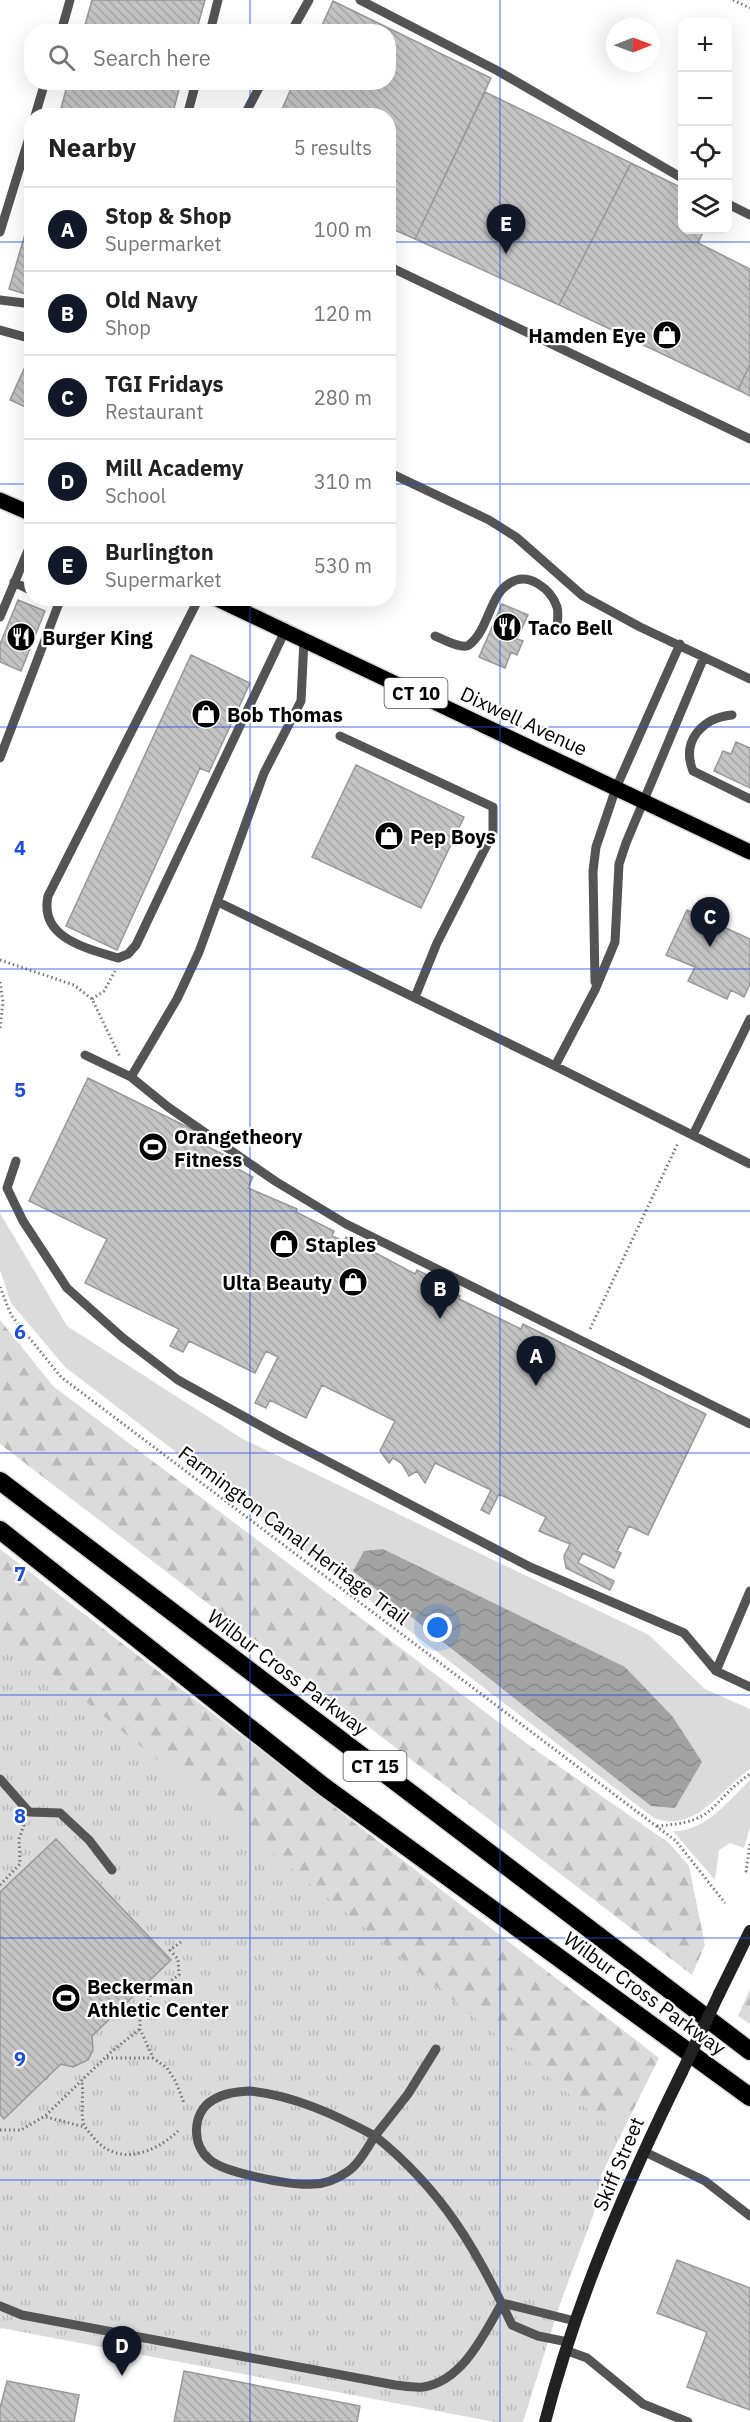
<!DOCTYPE html>
<html lang="en">
<head>
<meta charset="utf-8">
<style>
  body { margin:0; font-family:"IBM Plex Sans",sans-serif; background:#f2f2f2; color:#222 }
  .controls { position:absolute; right:18px; top:18px; display:grid; overflow:hidden; border-radius:12px; box-shadow:0 6px 24px #0002 }
  .controls button { width:54px; height:54px; display:grid; place-items:center; padding:0; border:0; border-bottom:2px solid #e0e0e0; background:#fff; color:#222; font:30px sans-serif }
  .compass { position:absolute; left:606px; top:18px; width:54px; height:54px; border-radius:50%; background:#fff; box-shadow:0 6px 24px #0002; rotate:89deg }
  .you { position:absolute; left:438px; top:1628px; width:21px; height:21px; margin:-15px; border:4px solid #fff; border-radius:50%; background:#1a73e8; box-shadow:0 0 0 9px #1a73e833 }
  .badge { display:grid; place-items:center; width:39px; height:39px; border-radius:50%; background:#111827; color:#fff; font-size:20px; font-weight:700 }
  .pin { position:absolute; translate:-50% -50px; filter:drop-shadow(0 2px 3px #0008) }
  .pin::after { content:''; position:absolute; top:32px; width:21px; height:18px; background:inherit; clip-path:polygon(0 0,100% 0,50% 100%) }
  .list { margin:0; padding:0; list-style:none }
  h2 { display:flex; justify-content:space-between; align-items:center; height:78px; margin:0; padding:0 24px; font-size:26px }
  h2 small { font-size:20px; font-weight:400; color:#767676 }
  .list li { display:grid; grid-template-columns:39px 1fr auto; gap:18px; align-items:center; box-sizing:border-box; height:84px; padding:0 24px; border-top:2px solid #e0e0e0 }
  .list b { display:block; font-size:22px; white-space:nowrap }
  .list p { margin:0; font-size:20px; white-space:nowrap; color:#767676 }
  .list em { font-size:20px; font-style:normal; color:#767676 }
  .icon { flex:none; width:33px; height:33px; fill:none; stroke:currentColor; stroke-width:2; stroke-linecap:round; stroke-linejoin:round }
  .map { position:relative; flex:none; width:750px; height:2422px; overflow:hidden }
  .search { position:absolute; background:#fff; box-shadow:0 6px 24px #0002; left:24px; top:24px; width:372px; height:66px; display:flex; align-items:center; gap:15px; box-sizing:border-box; padding:0 21px; border-radius:24px; color:#767676; font-size:22px }
  .panel { position:absolute; background:#fff; box-shadow:0 6px 24px #0002; left:24px; top:108px; width:372px; height:498px; border-radius:24px }
  .map>svg:first-child { display:block }
  .green { fill:#dbdbdb }
  .forest { fill:url(#forest-firs) }
  .park { fill:url(#park-tufts) }
  .water { fill:url(#water-waves) }
  .building { fill:url(#building-back-hatch); stroke:#989898; stroke-width:1.5 }
  .lines { fill:none; stroke-linecap:round; stroke-linejoin:round }
  .primary-casing { stroke:#dbdbdb; stroke-width:18 }
  .motorway-casing { stroke:#dbdbdb; stroke-width:21 }
  .path { stroke:#767676; stroke-width:3; stroke-dasharray:1.5 3; stroke-linecap:butt }
  .service { stroke:#545454; stroke-width:9 }
  .secondary { stroke:#212121; stroke-width:12 }
  .primary { stroke:#000; stroke-width:15 }
  .motorway { stroke:#000; stroke-width:18 }
  .secondary-bridge { stroke:#212121; stroke-width:12 }
  .grid { fill:none; stroke:#1d4ed8; stroke-width:1.5; stroke-opacity:0.55 }
  .labels { text-anchor:middle; dominant-baseline:central; stroke-width:4.5; stroke-linejoin:round; paint-order:stroke }
  .shield { fill:#fff; stroke:#4c4c4c; stroke-width:1.5 }
  .shield-label { font-size:18px; font-weight:bold; fill:#000 }
  .poi-label { font-size:20px; font-weight:bold; fill:#000; stroke:#fff; text-anchor:start }
  .street-label { font-size:20px; fill:#000; stroke:#fff }
  .grid-label { font-size:20px; text-anchor:middle; font-weight:bold; fill:#1d4ed8; stroke:#fff; stroke-width:4.5; stroke-linejoin:round; paint-order:stroke }
</style>
</head>
<body>
<div class="map">
<svg width="750" height="2422" viewBox="0 0 750 2422">
  <defs>
    <pattern id="forest-firs" width="22" height="20" patternUnits="userSpaceOnUse" patternTransform="scale(1.5)"><rect width="22" height="20" fill="#dbdbdb"/><path d="M5 1l3.5 6h-7zM16 11l3.5 6h-7z" fill="#bababa"/></pattern>
    <pattern id="park-tufts" width="24" height="20" patternUnits="userSpaceOnUse" patternTransform="scale(1.5)"><rect width="24" height="20" fill="#dbdbdb"/><path d="M3 7l-1-3M5 7V3M7 7l1-3M15 17l-1-3M17 17v-4M19 17l1-3" fill="none" stroke="#bababa"/></pattern>
    <pattern id="water-waves" width="16" height="10" patternUnits="userSpaceOnUse" patternTransform="scale(1.5)"><rect width="16" height="10" fill="#a2a2a2"/><path d="M0 5q4-4 8 0t8 0" fill="none" stroke="#8a8a8a"/></pattern>
    <pattern id="building-back-hatch" width="6" height="6" patternUnits="userSpaceOnUse" patternTransform="scale(1.5)"><rect width="6" height="6" fill="#c4c4c4"/><path d="M-1 5l2 2M0 0l6 6M5-1l2 2" fill="none" stroke="#a7a7a7"/></pattern>
  </defs>
  <rect width="100%" height="100%" fill="#fff"/>
  <!-- green -->
  <path class="green" d="M0,1213L67,1326L241,1438L649,1635L705,1689L750,1709V1769C721,1789 695,1834 654,1818L65,1367L11,1303L0,1270Z
    M750,1780V1828L744,1848L730,1843L719,1850L715,1880L673,1831C705,1832 729,1800 750,1780Z"/>
  <!-- forest -->
  <path class="forest" d="M0,1320L53,1386L537,1751L669,1843L689,1866L705,1945L692,1975L0,1444Z
    M0,1549L659,2058L600,2177L0,1734Z
    M750,1989V2024L738,2016Z"/>
  <!-- park -->
  <path class="park" d="M0,1632L606,2124L609,2108L628,2120L602,2172L594,2213L560,2304L523,2422H495L1,2328L0,2330Z"/>
  <!-- water -->
  <path class="water" d="M383,1549L625,1667L673,1717L702,1762L675,1808L651,1806L353,1571L364,1551Z"/>
  <!-- building -->
  <path class="building" d="M92,0H205L196,32H83Z
    M333,1L491,78L415,239L388,227V116H279L294,82H388V32H319Z
    M68,82H181L172,116H59Z
    M485,92L631,163L559,305L415,239Z
    M631,163L682,188V230H704L698,243L750,269V364L738,390L559,305Z
    M32,210V296L9,289Z
    M29,358L32,359V410L10,400Z
    M750,364V396L738,390Z
    M18,600L45,611L21,671L0,662V644Z
    M502,604L528,615L517,639L523,641L517,655L511,652L505,668L479,657Z
    M191,655L250,683L209,772L200,768L117,950L66,926Z
    M736,742L750,748V788L714,771L723,751L731,754Z
    M356,765L464,817L421,908L312,857Z
    M687,910L750,939V984L744,997L731,990L727,999L688,981L695,967L666,955Z
    M88,1078L200,1133L196,1141L239,1162L236,1168L253,1177L248,1188L297,1209L296,1212L334,1231L332,1236L344,1241L346,1237L415,1274L417,1270L429,1276L430,1273L454,1284L450,1291L460,1296L459,1299L521,1329L523,1324L706,1414L648,1535L629,1526L617,1551L621,1553L614,1568L583,1553L578,1563L614,1581L610,1590L566,1568L564,1556L570,1544L539,1531L546,1517L499,1494L489,1514L481,1510L491,1490L435,1463L425,1483L417,1471L409,1476L402,1464L393,1458L389,1463L380,1451L395,1421L322,1385L306,1418L270,1400L266,1408L255,1403L278,1357L266,1351L255,1373L189,1341L183,1352L170,1346L179,1329L85,1283L107,1239L29,1201Z
    M56,1839L171,1960L92,2036L93,2050L88,2060L73,2067L61,2064L4,2119L0,2114V1892Z
    M677,2260L750,2288V2410L687,2387L707,2332L657,2313Z
    M184,2371L360,2406L357,2422H174Z
    M7,2381L79,2395L74,2422H0V2408Z"/>
  <g class="lines">
    <!-- primary casing -->
    <g class="primary-casing">
      <path id="primary" d="M0,500L32,514
        M215,598L750,852"/>
    </g>
    <!-- motorway casing -->
    <g class="motorway-casing">
      <path id="motorway" d="M0,1481L750,2051
        M0,1530L323,1786L750,2097"/>
    </g>
    <!-- path -->
    <path class="path" d="M733,0L750,8
      M0,960L74,985L92,999L120,1057
      M0,982L3,1002L0,1029
      M92,999L104,991L115,971
      M0,1287L11,1315L61,1377L676,1841L725,1903
      M590,1329L678,1143
      M657,1826C719,1822 707,1804 750,1774
      M750,1844L746,1871L750,1873
      M0,1885L20,1864L19,1839L25,1822
      M181,1942L170,1950L178,1959L179,1975L151,1995L140,2016V2029L153,2058L167,2068L176,2082L184,2103
      M107,2058H153
      M82,2083C84,2097 80,2112 84,2125C86,2129 90,2133 93,2137C117,2167 154,2154 178,2131
      M46,2117L85,2127
      M0,2130H21L45,2116L111,2052L140,2029"/>
    <!-- service -->
    <path class="service" d="M360,0L498,71L682,178
      M61,32L70,0
      M210,32L218,0
      M291,32L309,0
      M35,116L45,82
      M187,116L196,82
      M244,116L262,82
      M728,204L750,215
      M0,232L32,128
      M388,266L750,439
      M0,300L32,304
      M0,330L32,339
      M388,472L489,520L516,537L583,596L640,627L750,679
      M14,582L32,591
      M199,598L48,896C39,938 86,948 118,958L128,954L136,945L285,631
      M244,612L250,598
      M0,617L32,541
      M435,636C443,639 462,650 469,645C489,630 489,595 510,583C528,571 551,589 557,607C559,613 557,623 557,630
      M304,640L301,701L264,773L199,952L177,999L131,1077L168,1107L275,1181L346,1224L750,1424
      M732,715C702,718 681,741 693,771L750,799
      M340,736L493,807V833L437,943L415,997
      M0,758L59,603L49,598
      M218,902L555,1066L750,1164
      M595,982L593,871L596,847L616,788L680,644
      M85,1055L131,1077
      M555,1066L595,990L615,942L619,864L626,843L704,657
      M693,1135L750,1019
      M16,1161L7,1188L23,1221L67,1288L123,1338L178,1380L279,1436L530,1567L684,1633L716,1671
      M750,1591L716,1671L750,1687
      M0,1779L29,1812L60,1813L89,1840L112,1870
      M436,2049L408,2094L375,2136C442,2190 476,2248 512,2325L538,2336L568,2342
      M249,2091C293,2095 336,2115 375,2136C367,2148 359,2164 347,2172C337,2179 325,2184 313,2184C292,2186 225,2173 210,2160C191,2145 192,2112 213,2100C224,2093 236,2092 249,2091Z
      M643,2151L705,2181L750,2216
      M502,2303L575,2321
      M0,2306L22,2315L395,2385C404,2386 414,2388 423,2387C463,2381 484,2334 502,2303
      M565,2350L587,2358L643,2404L688,2422"/>
    <!-- secondary -->
    <path class="secondary" d="M719,1994L750,1931
      M545,2422C576,2301 627,2183 682,2072"/>
    <!-- primary -->
    <use href="#primary" class="primary"/>
    <!-- motorway -->
    <use href="#motorway" class="motorway"/>
    <!-- secondary-bridge -->
    <path class="secondary-bridge" d="M682,2072L719,1994"/>
  </g>
  <!-- grid -->
  <path class="grid" d="M250,0V32M500,0V2422M250,82V116M0,242H32M388,242H750M0,484H32M388,484H750M250,598V2422M0,727H750M0,969H750M0,1211H750M0,1453H750M0,1695H750M0,1938H750M0,2180H750"/>
  <!-- icons -->
  <defs>
    <g id="shop-disc" transform="scale(1.5)"><circle r="9.5" fill="#000" stroke="#fff"/><path d="M-5-2.5h2.3a2.7 3.5 0 0 1 5.4 0H5L5.5 6h-11ZM-1.5-2.5h3a1.5 2.3 0 0 0-3 0Z" fill="#fff"/></g>
    <g id="restaurant-disc" transform="scale(1.5)"><circle r="9.5" fill="#000" stroke="#fff"/><path d="M-5-6h1v4h1v-4h1v4h1v-4h1v5L-1.5 .5V6h-2V.5L-5-1ZM5-6V6H3V1.5H1.5Q1.5-4 5-6Z" fill="#fff"/></g>
    <g id="stadium-disc" transform="scale(1.5)"><circle r="9.5" fill="#000" stroke="#fff"/><path d="M0-5a6.5 5 0 1 0 0 10a6.5 5 0 1 0 0-10ZM-3.5-1.8h7v3.6h-7Z" fill="#fff"/></g>
  </defs>
  <g fill-rule="evenodd">
    <use href="#shop-disc" x="667" y="335"/>
    <use href="#restaurant-disc" x="507" y="627"/>
    <use href="#restaurant-disc" x="21" y="637"/>
    <use href="#shop-disc" x="206" y="714"/>
    <use href="#shop-disc" x="389" y="836"/>
    <use href="#stadium-disc" x="153" y="1147"/>
    <use href="#shop-disc" x="284" y="1244"/>
    <use href="#shop-disc" x="353" y="1282"/>
    <use href="#stadium-disc" x="66" y="1998"/>
  </g>
  <g class="labels">
    <!-- shield labels -->
    <g class="shield">
      <rect x="384.5" y="678" width="63" height="30" rx="4.5"/>
      <rect x="343.5" y="1751" width="63" height="30" rx="4.5"/>
    </g>
    <g class="shield-label">
      <text x="416" y="693">CT 10</text>
      <text x="375" y="1766">CT 15</text>
    </g>
    <!-- poi labels -->
    <g class="poi-label">
      <text x="646" y="335" text-anchor="end">Hamden Eye</text>
      <text x="528" y="627">Taco Bell</text>
      <text x="42" y="637">Burger King</text>
      <text x="227" y="714">Bob Thomas</text>
      <text x="410" y="836">Pep Boys</text>
      <text x="174" y="1136">Orangetheory<tspan x="174" dy="23">Fitness</tspan></text>
      <text x="305" y="1244">Staples</text>
      <text x="332" y="1282" text-anchor="end">Ulta Beauty</text>
      <text x="87" y="1986">Beckerman<tspan x="87" dy="23">Athletic Center</tspan></text>
    </g>
    <!-- street labels -->
    <g class="street-label">
      <text transform="translate(524 721) rotate(25)">Dixwell Avenue</text>
      <text transform="translate(294 1535) rotate(37)">Farmington Canal Heritage Trail</text>
      <text transform="translate(288 1672) rotate(37)">Wilbur Cross Parkway</text>
      <text transform="translate(645 1993) rotate(36)">Wilbur Cross Parkway</text>
      <text transform="translate(618 2164) rotate(-67)">Skiff Street</text>
    </g>
  </g>
  <g class="grid-label">
    <text x="20" y="855">4</text>
    <text x="20" y="1097">5</text>
    <text x="20" y="1339">6</text>
    <text x="20" y="1581">7</text>
    <text x="20" y="1823">8</text>
    <text x="20" y="2066">9</text>
  </g>
</svg>
<div class="controls">
<button>+</button>
<button>−</button>
<button><svg class="icon" aria-label="locate" viewBox="0 0 24 24"><circle cx="12" cy="12" r="6"/><path d="M12 2v4M12 18v4M2 12h4M18 12h4"/></svg></button>
<button><svg class="icon" aria-label="layers" viewBox="0 0 24 24"><path d="M12 4l9 5-9 5-9-5zM3 14l9 5 9-5"/></svg></button>
</div>
<svg class="compass" viewBox="-18 -18 36 36"><path d="M0-13l5 13h-10z" fill="#e53935"/><path d="M0 13l5-13h-10z" fill="#767676"/></svg>
<div class="you"></div>
<div class="pin badge" style="left:536px;top:1386px">A</div>
<div class="pin badge" style="left:440px;top:1319px">B</div>
<div class="pin badge" style="left:710px;top:947px">C</div>
<div class="pin badge" style="left:122px;top:2376px">D</div>
<div class="pin badge" style="left:506px;top:254px">E</div>
<div class="search"><svg class="icon" aria-label="search" viewBox="0 0 24 24"><circle cx="10" cy="10" r="6"/><path d="M15 15l6 6"/></svg>Search here</div>
<section class="panel">
<h2>Nearby<small>5 results</small></h2>
<ul class="list">
<li><span class="badge">A</span><div><b>Stop &amp; Shop</b><p>Supermarket</p></div><em>100 m</em></li>
<li><span class="badge">B</span><div><b>Old Navy</b><p>Shop</p></div><em>120 m</em></li>
<li><span class="badge">C</span><div><b>TGI Fridays</b><p>Restaurant</p></div><em>280 m</em></li>
<li><span class="badge">D</span><div><b>Mill Academy</b><p>School</p></div><em>310 m</em></li>
<li><span class="badge">E</span><div><b>Burlington</b><p>Supermarket</p></div><em>530 m</em></li>
</ul>
</section>
</div>
</body>
</html>
